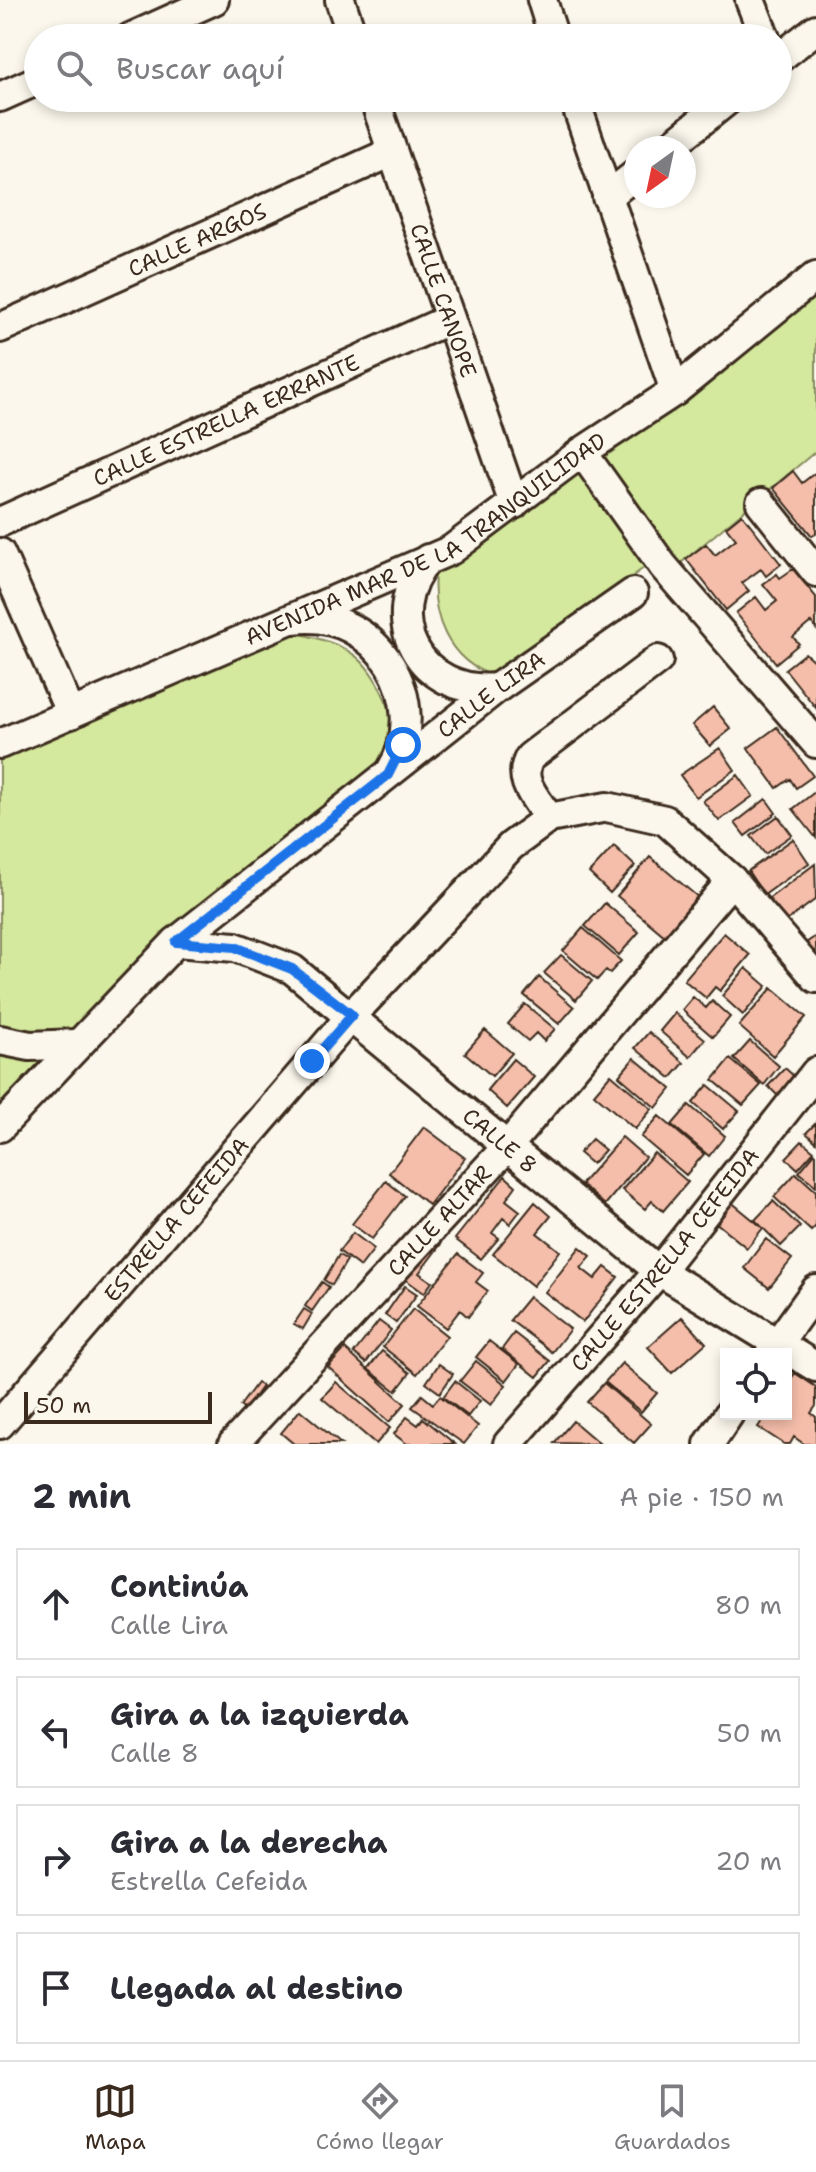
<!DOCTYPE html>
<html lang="es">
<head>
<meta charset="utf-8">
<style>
  body { margin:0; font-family:"Shantell Sans",sans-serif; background:#f7f7f7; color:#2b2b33 }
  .controls { position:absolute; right:24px; bottom:24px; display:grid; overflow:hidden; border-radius:0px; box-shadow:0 4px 12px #0003 }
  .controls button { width:72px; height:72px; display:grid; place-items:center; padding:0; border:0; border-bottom:2px solid #e1e1e2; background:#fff; color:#2b2b33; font:40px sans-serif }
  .compass { position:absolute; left:624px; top:136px; width:72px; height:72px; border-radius:50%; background:#fff; box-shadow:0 4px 12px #0003; rotate:213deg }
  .scale { position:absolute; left:24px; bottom:20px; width:188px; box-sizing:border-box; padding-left:8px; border:4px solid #3b2a1e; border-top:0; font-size:22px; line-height:28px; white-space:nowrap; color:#3b2a1e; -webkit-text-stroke:6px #fbf7ec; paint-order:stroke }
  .stop { position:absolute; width:24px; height:24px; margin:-18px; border:6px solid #1a73e8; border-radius:50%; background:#fff }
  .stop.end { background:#1a73e8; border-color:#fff; box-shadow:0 2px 8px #0008 }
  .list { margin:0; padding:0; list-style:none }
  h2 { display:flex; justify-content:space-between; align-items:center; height:104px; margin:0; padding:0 32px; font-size:34px }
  h2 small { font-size:26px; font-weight:400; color:#7c7c81 }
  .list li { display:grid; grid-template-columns:52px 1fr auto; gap:24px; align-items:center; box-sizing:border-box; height:112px; margin:0 16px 16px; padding:0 16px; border:2px solid #e1e1e2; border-radius:0px }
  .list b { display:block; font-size:30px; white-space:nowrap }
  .list p { margin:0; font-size:26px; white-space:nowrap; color:#7c7c81 }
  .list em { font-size:26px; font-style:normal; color:#7c7c81 }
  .icon { flex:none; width:44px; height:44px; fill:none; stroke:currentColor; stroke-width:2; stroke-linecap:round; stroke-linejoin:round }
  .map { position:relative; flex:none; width:816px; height:1444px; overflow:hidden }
  .search { position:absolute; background:#fff; box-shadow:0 4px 12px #0003; left:24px; right:24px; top:24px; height:88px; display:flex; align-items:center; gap:20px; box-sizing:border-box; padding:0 28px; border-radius:44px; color:#7c7c81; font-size:30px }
  .sheet { height:616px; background:#fff }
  nav { display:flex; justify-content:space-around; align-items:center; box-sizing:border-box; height:112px; border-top:2px solid #e1e1e2; background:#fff; font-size:22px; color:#7c7c81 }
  nav a { display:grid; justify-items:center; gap:4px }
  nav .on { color:#3b2a1e }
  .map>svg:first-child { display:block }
  .green { fill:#d4e99d; stroke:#888a5e; stroke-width:2 }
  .building { fill:#f5beaa; stroke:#3b2a1e; stroke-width:2 }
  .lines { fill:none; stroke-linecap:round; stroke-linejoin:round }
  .minor-casing { stroke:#3b2a1e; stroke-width:34 }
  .minor { stroke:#fbf7ec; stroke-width:28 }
  .route { stroke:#1a73e8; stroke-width:10 }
  .labels { text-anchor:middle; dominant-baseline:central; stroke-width:6; stroke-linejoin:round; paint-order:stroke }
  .street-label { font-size:22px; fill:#3b2a1e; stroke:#fbf7ec }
</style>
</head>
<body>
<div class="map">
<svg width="816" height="1444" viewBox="0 0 816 1444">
  <rect width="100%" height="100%" fill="#fbf7ec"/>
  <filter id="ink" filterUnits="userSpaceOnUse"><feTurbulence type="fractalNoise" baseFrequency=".0125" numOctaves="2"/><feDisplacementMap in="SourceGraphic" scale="16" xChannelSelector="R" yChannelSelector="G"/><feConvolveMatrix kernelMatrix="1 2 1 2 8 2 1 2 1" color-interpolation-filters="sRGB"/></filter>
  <g filter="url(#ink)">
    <!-- green -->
    <path class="green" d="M816,290V451L676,567L595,453Z
      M580,464L649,564L497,677C447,662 429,614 436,565Z
      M283,630C356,646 367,653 396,724L382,768L83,1029L66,1035L0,1031V751Z
      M54,1053L0,1114V1055Z"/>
    <!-- building -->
    <path class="building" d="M793,471L802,483L816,472V534L812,536L773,488Z
      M742,514L781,564L766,576L761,569L742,583L749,591L726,610L686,559L706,544L715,555L736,539L726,527Z
      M793,569L816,597V629L811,622L793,637L799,644L776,663L736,613L756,597L766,610L777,601L763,584L777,574L780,578Z
      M805,653L816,663V708L785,669Z
      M713,707L731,729L710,746L692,725Z
      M777,727L813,776L796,788L790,779L777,788L748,748Z
      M720,748L735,770L696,797L680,775Z
      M738,775L753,796L719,821L703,801Z
      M816,791V838L793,809Z
      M766,799L776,813L745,836L735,823Z
      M778,816L792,835L765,854L751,836Z
      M793,839L809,863L764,895L748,871Z
      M614,846L635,866L610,893L589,873Z
      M650,857L699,898L666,937L617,896Z
      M815,864L816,899L785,922L768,899Z
      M605,903L639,932L619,955L585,926Z
      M583,928L621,961L610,973L606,970L597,980L563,951Z
      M724,933L750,955L720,991L715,987L706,998L684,980Z
      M816,936V956L806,943Z
      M561,955L592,981L576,1000L544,973Z
      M746,968L767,986L743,1015L722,996Z
      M539,977L574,1007L559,1024L524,995Z
      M772,988L806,1017L773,1056L739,1026Z
      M693,997L706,1008L712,1001L730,1017L713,1037L682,1010Z
      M525,1004L555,1029L544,1041L536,1033L528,1041L508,1024Z
      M675,1013L705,1039L690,1057L660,1031Z
      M485,1030L512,1053L492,1076L465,1053Z
      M649,1032L684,1063L671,1078L635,1048Z
      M750,1041L779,1066L764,1085L734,1059Z
      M634,1058L671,1089L656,1108L619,1076Z
      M513,1059L534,1077L507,1108L487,1090Z
      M730,1059L761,1085L743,1105L713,1080Z
      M785,1068L796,1078L779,1097L768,1086Z
      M611,1074L652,1109L635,1129L594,1094Z
      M708,1085L739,1111L723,1129L693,1103Z
      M689,1105L725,1136L709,1156L672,1125Z
      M659,1116L704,1154L686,1175L641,1137Z
      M816,1123V1142L806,1133Z
      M424,1127L465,1158L429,1205L389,1173Z
      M622,1137L645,1157L605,1205L581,1184Z
      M592,1139L605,1150L592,1164L579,1153Z
      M802,1141L814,1151L798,1169L786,1158Z
      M654,1153L688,1182L663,1211L652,1201L645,1209L622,1190Z
      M815,1153L816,1154V1186L799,1172Z
      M796,1173L816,1191V1226L811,1231L774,1197Z
      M505,1176L516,1186L506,1200L520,1211L510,1224L503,1218L492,1233L499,1238L481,1259L455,1239Z
      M386,1181L405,1196L372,1239L352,1224Z
      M730,1201L763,1228L747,1248L714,1221Z
      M773,1201L800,1227L781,1246L755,1220Z
      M535,1202L551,1216L537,1233L560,1251L533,1286L493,1254Z
      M353,1233L374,1249L360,1267L339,1251Z
      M432,1237L441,1244L419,1273L432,1282L424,1293L402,1277Z
      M766,1239L792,1259L769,1288L744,1268Z
      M580,1247L591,1256L581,1268L595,1279L605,1267L618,1277L583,1322L545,1292Z
      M458,1254L483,1273L476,1282L488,1291L468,1317L460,1310L446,1328L417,1306Z
      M339,1255L347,1260L332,1285L324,1280Z
      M322,1282L329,1287L312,1311L305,1306Z
      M405,1286L417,1294L396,1323L385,1315Z
      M529,1297L570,1329L552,1352L510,1320Z
      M304,1309L312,1314L303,1329L294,1324Z
      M413,1309L447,1336L417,1374L383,1347Z
      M682,1317L706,1343L672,1373L648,1347Z
      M379,1321L391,1330L366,1363L354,1353Z
      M514,1333L550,1361L537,1377L502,1349Z
      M489,1341L519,1364L506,1381L476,1357Z
      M345,1349L405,1404L389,1422L328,1367Z
      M382,1351L410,1373L396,1391L368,1369Z
      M476,1361L506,1385L491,1405L460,1381Z
      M622,1363L657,1393L641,1412L605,1382Z
      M439,1364L453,1374L440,1393L426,1383Z
      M795,1373L816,1387V1406L811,1413L816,1417V1444H804L794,1437L790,1444H784L758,1427L767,1414H786V1386Z
      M455,1381L480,1401L468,1416L443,1397Z
      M336,1382L390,1428L376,1444L322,1398Z
      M257,1383L262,1386L245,1410L240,1406Z
      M604,1383L651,1424L634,1443L587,1402Z
      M422,1395L433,1404L440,1396L478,1426L464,1444L412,1407Z
      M300,1410L341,1444H294L281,1433Z
      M407,1417L418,1425L423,1418L455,1444H407L394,1434Z
      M573,1421L600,1444L554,1443Z"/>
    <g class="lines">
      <!-- minor casing -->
      <g class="minor-casing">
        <g id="minor">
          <path d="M340,0L353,38"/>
          <path d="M542,0L554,38"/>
          <path d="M750,0L765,38"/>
          <path d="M130,38L214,0"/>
          <path d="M778,59L816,29"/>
          <path d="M0,97L38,80"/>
          <path id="s1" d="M374,98L514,504"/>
          <path d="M574,98L675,391"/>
          <path d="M668,148L730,98"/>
          <path d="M607,197L636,174"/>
          <path id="s2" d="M0,328L392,152"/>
          <path d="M582,452L663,566L816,743"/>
          <path d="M761,503L816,572"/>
          <path id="s3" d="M0,522L450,319"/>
          <path d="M0,553L71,714"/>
          <path d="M428,559C377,618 420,696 497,688"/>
          <path d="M294,619C377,607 434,702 391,771"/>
          <path id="s4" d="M0,744L451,550L582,452L675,391L816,276"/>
          <path d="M549,818C536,798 516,780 530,757L658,660"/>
          <path id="s5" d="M176,942L235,947L292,969L659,1271L816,1367"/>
          <path d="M0,1040L30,1046L76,1044"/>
          <path id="s6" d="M0,1127L176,942L497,688L633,593"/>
          <path d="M770,1354L816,1290"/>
          <path id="s7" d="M0,1424L352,1015L511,846L549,818L607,807L665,820L732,880L816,978"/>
          <path id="s8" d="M233,1444L506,1148L732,880"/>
          <path id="s9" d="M508,1444L659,1271L816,1072"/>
          <path d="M709,1444L729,1414"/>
        </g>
      </g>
      <!-- minor -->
      <use href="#minor" class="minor"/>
    </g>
  </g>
  <g class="lines" filter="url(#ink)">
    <!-- route -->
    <path class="route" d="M312,1061L352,1015L292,969L235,947L176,942L388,775L403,745"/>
  </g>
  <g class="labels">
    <!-- street labels -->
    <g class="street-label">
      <text stroke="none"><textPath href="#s2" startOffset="216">CALLE ARGOS</textPath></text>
      <text stroke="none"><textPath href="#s1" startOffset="214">CALLE CANOPE</textPath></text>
      <text stroke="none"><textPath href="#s3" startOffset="248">CALLE ESTRELLA ERRANTE</textPath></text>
      <text stroke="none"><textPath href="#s4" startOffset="474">AVENIDA MAR DE LA TRANQUILIDAD</textPath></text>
      <text stroke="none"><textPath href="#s6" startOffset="656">CALLE LIRA</textPath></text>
      <text stroke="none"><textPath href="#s5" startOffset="390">CALLE 8</textPath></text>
      <text stroke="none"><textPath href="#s7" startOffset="270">ESTRELLA CEFEIDA</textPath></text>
      <text stroke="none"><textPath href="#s8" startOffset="304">CALLE ALTAR</textPath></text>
      <text stroke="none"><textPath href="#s9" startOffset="242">CALLE ESTRELLA CEFEIDA</textPath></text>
    </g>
  </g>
</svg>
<div class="controls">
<button><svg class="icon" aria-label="locate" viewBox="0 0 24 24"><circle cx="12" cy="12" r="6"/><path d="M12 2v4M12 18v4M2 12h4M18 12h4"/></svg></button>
</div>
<svg class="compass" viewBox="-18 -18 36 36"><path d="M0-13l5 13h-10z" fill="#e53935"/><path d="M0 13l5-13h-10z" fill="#7c7c81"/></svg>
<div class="scale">50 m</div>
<div class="stop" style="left:403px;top:745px"></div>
<div class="stop end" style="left:312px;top:1061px"></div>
<div class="search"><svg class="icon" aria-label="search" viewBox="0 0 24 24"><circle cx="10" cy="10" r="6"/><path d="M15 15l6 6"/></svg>Buscar aquí</div>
</div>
<section class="sheet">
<h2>2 min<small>A pie · 150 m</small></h2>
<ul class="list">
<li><svg class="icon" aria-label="ahead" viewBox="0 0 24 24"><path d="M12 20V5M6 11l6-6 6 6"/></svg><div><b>Continúa</b><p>Calle Lira</p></div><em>80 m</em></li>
<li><svg class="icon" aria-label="left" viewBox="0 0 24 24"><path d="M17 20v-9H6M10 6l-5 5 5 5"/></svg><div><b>Gira a la izquierda</b><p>Calle 8</p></div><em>50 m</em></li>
<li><svg class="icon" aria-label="right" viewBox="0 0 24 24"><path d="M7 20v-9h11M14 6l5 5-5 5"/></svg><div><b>Gira a la derecha</b><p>Estrella Cefeida</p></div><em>20 m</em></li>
<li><svg class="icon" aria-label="arrive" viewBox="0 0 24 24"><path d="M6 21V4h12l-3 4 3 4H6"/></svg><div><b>Llegada al destino</b></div></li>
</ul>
</section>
<nav>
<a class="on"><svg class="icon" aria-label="map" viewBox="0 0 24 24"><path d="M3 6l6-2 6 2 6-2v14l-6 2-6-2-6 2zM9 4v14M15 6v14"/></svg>Mapa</a>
<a><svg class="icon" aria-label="directions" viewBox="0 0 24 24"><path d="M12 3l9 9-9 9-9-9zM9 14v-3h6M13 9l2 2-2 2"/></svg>Cómo llegar</a>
<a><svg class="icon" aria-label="saved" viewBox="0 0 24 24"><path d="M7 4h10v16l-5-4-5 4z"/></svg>Guardados</a>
</nav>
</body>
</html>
